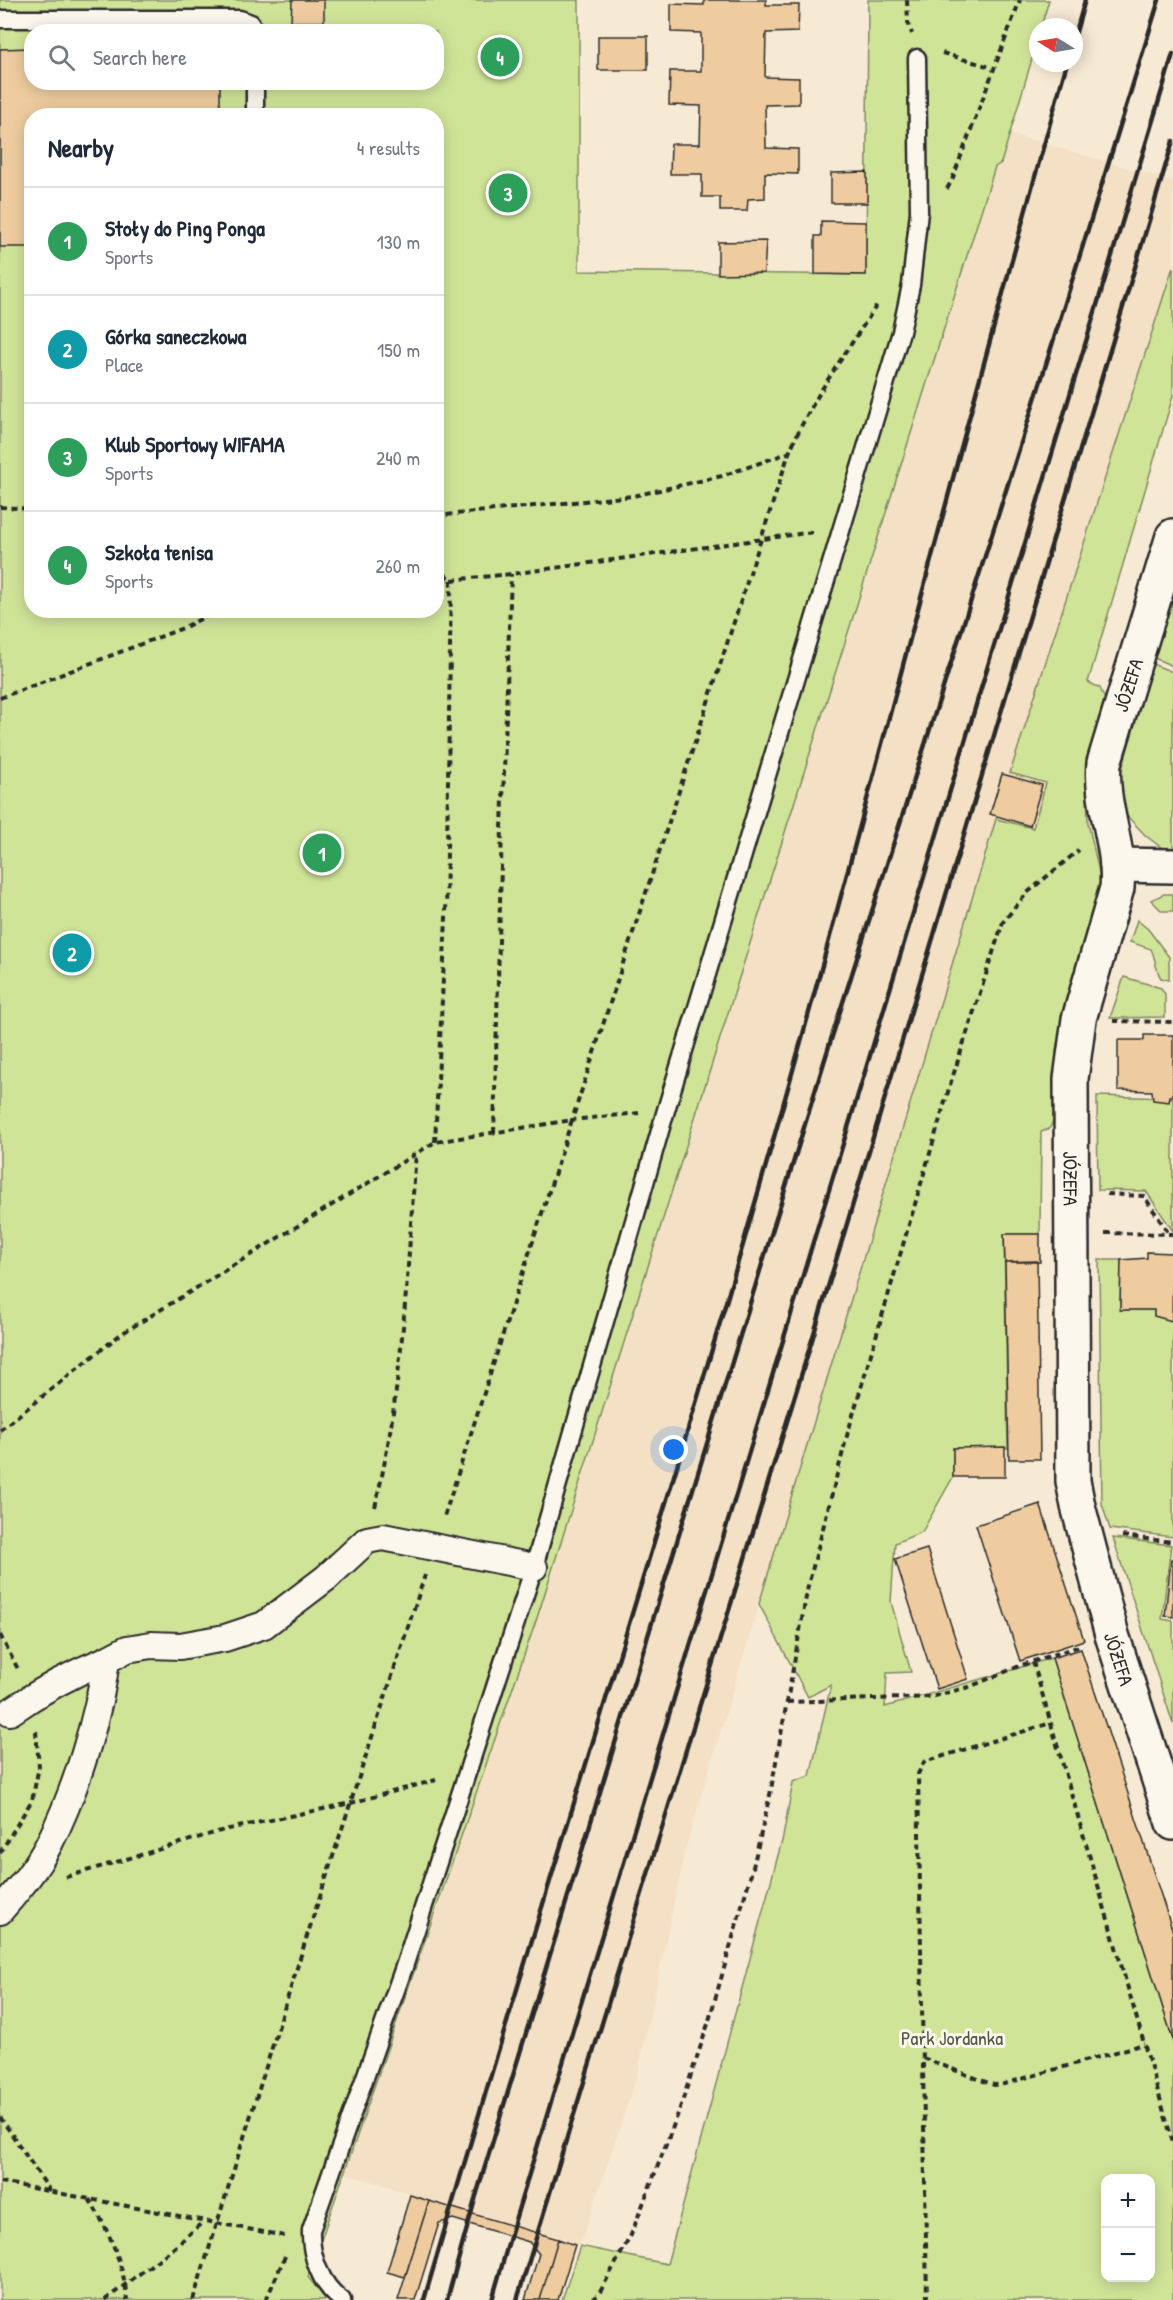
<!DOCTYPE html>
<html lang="en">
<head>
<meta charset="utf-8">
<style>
  body { margin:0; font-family:"Patrick Hand",sans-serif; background:#f6f6f7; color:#1f2937 }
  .controls { position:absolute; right:18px; bottom:18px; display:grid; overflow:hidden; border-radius:12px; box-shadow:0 3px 15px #0003 }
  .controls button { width:54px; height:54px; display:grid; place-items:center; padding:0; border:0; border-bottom:2px solid #e0e1e3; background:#fff; color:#1f2937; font:30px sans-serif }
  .compass { position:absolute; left:1029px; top:18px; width:54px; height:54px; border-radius:50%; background:#fff; box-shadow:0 3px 15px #0003; rotate:281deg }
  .you { position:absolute; left:674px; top:1450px; width:21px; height:21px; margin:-15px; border:4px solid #fff; border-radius:50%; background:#1a73e8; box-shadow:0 0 0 9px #1a73e833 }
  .badge { display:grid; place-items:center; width:39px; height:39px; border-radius:50%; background:#0f766e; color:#fff; font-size:20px; font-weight:700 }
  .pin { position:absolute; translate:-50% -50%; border:3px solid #fff; box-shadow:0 2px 6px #0006 }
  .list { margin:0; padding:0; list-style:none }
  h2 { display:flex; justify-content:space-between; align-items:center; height:78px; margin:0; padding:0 24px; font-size:26px }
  h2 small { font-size:20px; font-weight:400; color:#747a83 }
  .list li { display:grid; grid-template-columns:39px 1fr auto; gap:18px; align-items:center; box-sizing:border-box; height:108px; padding:0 24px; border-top:2px solid #e0e1e3 }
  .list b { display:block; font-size:22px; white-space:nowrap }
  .list p { margin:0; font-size:20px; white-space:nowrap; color:#747a83 }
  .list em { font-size:20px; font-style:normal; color:#747a83 }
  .icon { flex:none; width:33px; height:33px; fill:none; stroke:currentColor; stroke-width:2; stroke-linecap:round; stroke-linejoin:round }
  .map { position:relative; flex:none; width:1173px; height:2300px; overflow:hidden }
  .search { position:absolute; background:#fff; box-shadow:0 3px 15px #0003; left:24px; top:24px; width:420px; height:66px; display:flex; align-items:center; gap:15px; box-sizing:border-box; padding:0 21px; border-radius:24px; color:#747a83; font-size:22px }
  .panel { position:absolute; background:#fff; box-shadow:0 3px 15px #0003; left:24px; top:108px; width:420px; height:510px; border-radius:24px }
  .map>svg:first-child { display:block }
  .built { fill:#f4e1c5 }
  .green { fill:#d0e498; stroke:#7e8862; stroke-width:1.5; fill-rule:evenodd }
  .building { fill:#eecc9f; stroke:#2b2b2b; stroke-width:1.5 }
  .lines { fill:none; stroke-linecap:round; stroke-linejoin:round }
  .service-casing { stroke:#2b2b2b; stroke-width:21 }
  .pedestrian-casing { stroke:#2b2b2b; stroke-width:30 }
  .minor-casing { stroke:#2b2b2b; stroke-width:38 }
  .path { stroke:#2b2b2b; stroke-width:4; stroke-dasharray:6 4.5; stroke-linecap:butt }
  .service { stroke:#fbf7ec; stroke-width:16 }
  .pedestrian { stroke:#fbf7ec; stroke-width:26 }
  .minor { stroke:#fbf7ec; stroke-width:33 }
  .rail { stroke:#2b2b2b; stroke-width:4.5 }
  .labels { text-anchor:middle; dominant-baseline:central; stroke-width:6; stroke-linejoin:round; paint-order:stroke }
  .street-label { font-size:20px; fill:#2b2b2b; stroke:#fbf7ec }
  .park-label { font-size:20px; fill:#545946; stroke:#fbf7ec }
</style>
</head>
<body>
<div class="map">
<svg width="1173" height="2300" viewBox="0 0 1173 2300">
  <rect width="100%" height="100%" fill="#f7ead5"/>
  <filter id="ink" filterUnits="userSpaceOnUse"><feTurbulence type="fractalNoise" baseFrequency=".0167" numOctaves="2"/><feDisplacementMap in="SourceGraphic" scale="12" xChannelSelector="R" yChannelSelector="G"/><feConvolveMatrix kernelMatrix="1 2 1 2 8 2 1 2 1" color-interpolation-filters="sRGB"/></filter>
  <g filter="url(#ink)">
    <!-- built -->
    <path class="built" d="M1011,134L1173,181V267L1010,773L1046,782L1033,829L996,819L686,1847L637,2077L580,2246L575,2245L344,2173L407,1997L537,1618L995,167L1001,163Z"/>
    <!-- green -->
    <path class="green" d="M0,0H579V271L866,275L868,0H1049L1041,27H1038V39L1001,163L995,167L537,1618L308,2277L326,2300H0ZM32,32H436V82H32ZM32,116H436V610H32Z
      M1173,267V396L1088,682L1100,688L1106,702L1086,770L1088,823L1100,876L1099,897L1057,1044C1053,1065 1060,1116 1049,1129L1041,1132L1040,1234H1004L1008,1448H953V1477L922,1532L895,1543L891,1602L911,1672L887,1673L885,1707L1052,1658L1173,2040V2300H562L580,2246L667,2264L783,1837L793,1782L810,1776L831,1685L808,1697L759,1604L996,819L1033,828L1046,783L1010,773ZM1106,2178H1150V2278H1106Z
      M1173,597V666L1154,658Z
      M1152,664L1173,672V853L1166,851L1146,836L1126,815L1119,780Z
      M1164,894H1173V911H1162L1151,900Z
      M1137,920L1148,929L1169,957V980L1161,978C1155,969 1156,959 1151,949L1130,942Z
      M1124,977L1161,988L1165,994V1017L1110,1018Z
      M1097,1096L1173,1098V1231L1146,1191L1098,1190Z
      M1099,1260H1121L1120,1310H1154V1316L1173,1321V1537L1110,1529L1102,1504Z
      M1113,1538L1171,1545L1162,1619L1173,1621V1724Z"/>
    <!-- building -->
    <path class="building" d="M292,0H324V22H291Z
      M704,0H766V5H799L798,32L766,33L765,77L799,78V104L765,105L766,148L798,149V174L765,173V198L748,199L747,211H720V197H702V174H670L671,144H700L701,106L669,105L670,71H701V33L671,32V4L704,5Z
      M598,36H648V70H598Z
      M32,48V82H220V116H32V247H0V49Z
      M867,172V203H831V173Z
      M821,221L866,222V275L815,274V236H821Z
      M766,241L764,273L718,274V242Z
      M1002,774L1042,785L1030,826L990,814Z
      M1144,1035H1173V1096H1170L1169,1102L1153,1100L1152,1091L1118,1090V1040H1144Z
      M1004,1234H1040V1262H1005Z
      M1147,1252L1173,1253L1172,1321L1154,1316V1310H1120L1121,1260L1147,1258Z
      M1037,1261L1040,1459H1009L1005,1262Z
      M1005,1447V1477H953V1448Z
      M1040,1504L1084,1640L1020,1661L976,1525Z
      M927,1549L968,1679L937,1689L895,1559Z
      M1171,1559H1173V1617L1165,1616Z
      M1081,1649L1173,1932V2040L1052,1658Z
      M410,2195L429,2201L405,2277L387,2272Z
      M429,2201L558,2239L540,2300H525L539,2254L529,2242L453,2219L439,2223L415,2300H398Z
      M558,2239L575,2245L558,2300H540Z"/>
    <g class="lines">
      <!-- service casing -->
      <g class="service-casing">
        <path id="service" d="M0,19H240L251,23L253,32
          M255,82V116
          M342,2300C321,2286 310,2255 311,2230L404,1967L534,1567L666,1110L901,332L911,285L919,212L917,58"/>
      </g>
      <!-- pedestrian casing -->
      <g class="pedestrian-casing">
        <path id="pedestrian" d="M106,1660L127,1649L151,1645L180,1646L225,1638L264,1625L326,1578L367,1540L383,1537L534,1567
          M0,1911C17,1891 37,1868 49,1844C75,1793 99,1717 106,1660C71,1674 40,1691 10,1712"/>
      </g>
      <!-- minor casing -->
      <g class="minor-casing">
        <g id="minor">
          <path id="s1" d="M1173,536L1104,763C1100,806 1121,846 1117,888L1079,1019L1071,1079L1073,1481L1078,1506L1112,1635L1173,1823"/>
          <path d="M1117,865L1173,866"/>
        </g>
      </g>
      <!-- path -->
      <path class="path" d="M907,0L908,22L912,34
        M942,53L994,68
        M947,189L952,180L1020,0
        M0,507L32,509
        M436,516L633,496L722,476L788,453
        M436,567L451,580L511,574L813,532
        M0,698L183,628L218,610
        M1113,1021L1173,1022
        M639,1113L572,1120L789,453C811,399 847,352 878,303
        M494,1133L502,827L511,574
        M435,1142L446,918L451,580
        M1107,1194L1144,1196L1169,1234
        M1105,1233L1173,1234
        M0,1430L121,1334L435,1142L572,1120L444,1517
        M375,1507C403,1391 407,1271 416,1153
        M1122,1536L1173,1542
        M0,1635L19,1671
        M1033,1662L1173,2143
        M787,1702L931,1697L969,1687L1022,1665L1080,1646
        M0,1853L32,1800L39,1767L36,1731
        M66,1877L224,1830L351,1803L436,1780
        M923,2058L994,2085L1004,2084L1144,2044
        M0,2117L50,2191
        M0,2182L285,2236
        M89,2199C108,2229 124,2264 127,2300
        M105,2300L175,2247L203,2222
        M193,2300L306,1939L425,1575
        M266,2300L286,2254
        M593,2300L600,2292L631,2235L679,2111L708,2024L753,1867L770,1795L808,1586L848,1432L950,1085L1003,922L1027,893L1079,850
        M927,2300L918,1774L924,1762L1051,1723"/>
      <!-- service -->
      <use href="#service" class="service"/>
      <!-- pedestrian -->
      <use href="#pedestrian" class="pedestrian"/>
      <!-- minor -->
      <use href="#minor" class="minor"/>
      <!-- rail -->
      <path class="rail" d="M1074,39L1085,0
        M424,2300C522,1963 630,1629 729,1292C850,885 950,472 1067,63
        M447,2300L476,2196L829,1046L1043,374L1159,0
        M492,2300L515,2220L871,1052L1173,54
        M517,2300L812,1340L1173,141"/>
    </g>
  </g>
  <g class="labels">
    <!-- street labels -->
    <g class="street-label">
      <text transform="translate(1128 685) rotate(-72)">JÓZEFA</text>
      <text stroke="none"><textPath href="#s1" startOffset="660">JÓZEFA</textPath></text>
      <text stroke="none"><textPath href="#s1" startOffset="1146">JÓZEFA</textPath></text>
    </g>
    <!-- park labels -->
    <g class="park-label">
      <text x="952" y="2037">Park Jordanka</text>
    </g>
  </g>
</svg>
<div class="controls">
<button>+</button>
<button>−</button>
</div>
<svg class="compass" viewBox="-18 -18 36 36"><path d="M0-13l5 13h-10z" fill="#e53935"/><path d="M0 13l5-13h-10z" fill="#747a83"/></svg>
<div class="you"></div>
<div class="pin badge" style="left:322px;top:853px;background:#2e9e5b">1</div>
<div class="pin badge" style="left:72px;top:953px;background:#0f9aa8">2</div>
<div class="pin badge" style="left:508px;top:193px;background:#2e9e5b">3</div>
<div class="pin badge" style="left:500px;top:57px;background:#2e9e5b">4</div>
<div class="search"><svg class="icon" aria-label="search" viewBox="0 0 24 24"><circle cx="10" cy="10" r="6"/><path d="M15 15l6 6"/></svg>Search here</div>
<section class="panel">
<h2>Nearby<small>4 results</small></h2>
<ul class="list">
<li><span class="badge" style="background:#2e9e5b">1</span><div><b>Stoły do Ping Ponga</b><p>Sports</p></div><em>130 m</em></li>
<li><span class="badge" style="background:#0f9aa8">2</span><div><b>Górka saneczkowa</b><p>Place</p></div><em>150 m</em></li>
<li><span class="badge" style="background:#2e9e5b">3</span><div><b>Klub Sportowy WIFAMA</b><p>Sports</p></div><em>240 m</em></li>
<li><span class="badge" style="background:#2e9e5b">4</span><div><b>Szkoła tenisa</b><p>Sports</p></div><em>260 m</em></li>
</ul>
</section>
</div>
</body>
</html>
